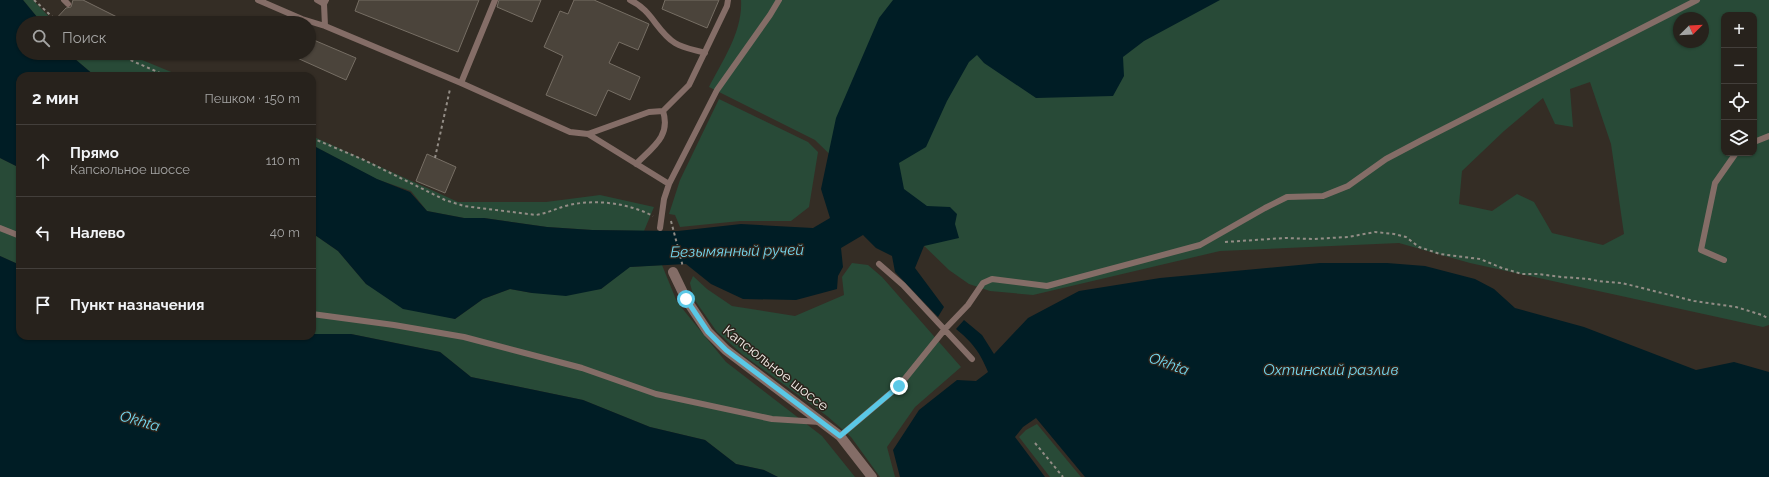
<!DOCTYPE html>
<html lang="ru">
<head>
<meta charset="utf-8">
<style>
  body { margin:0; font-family:Raleway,sans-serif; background:#332f29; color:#f1f3f6 }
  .controls { position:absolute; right:12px; top:12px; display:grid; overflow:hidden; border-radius:8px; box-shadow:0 1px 3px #0004 }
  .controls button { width:36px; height:36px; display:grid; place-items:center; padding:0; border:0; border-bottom:1px solid #433f3b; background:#27221c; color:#f1f3f6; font:20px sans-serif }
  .compass { position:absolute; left:1673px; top:12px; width:36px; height:36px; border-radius:50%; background:#27221c; box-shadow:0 1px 3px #0004; rotate:66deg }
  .stop { position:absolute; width:12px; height:12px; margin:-9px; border:3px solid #5ac8e6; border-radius:50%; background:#fff }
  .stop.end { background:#5ac8e6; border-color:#fff; box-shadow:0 1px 4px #0008 }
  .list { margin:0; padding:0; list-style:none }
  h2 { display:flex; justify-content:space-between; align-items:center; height:52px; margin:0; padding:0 16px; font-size:17px }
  h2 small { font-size:13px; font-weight:400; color:#a4a4a3 }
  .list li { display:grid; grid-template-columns:26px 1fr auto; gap:12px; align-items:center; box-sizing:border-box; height:72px; padding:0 16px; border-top:1px solid #433f3b }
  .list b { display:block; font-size:15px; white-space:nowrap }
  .list p { margin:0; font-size:13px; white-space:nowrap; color:#a4a4a3 }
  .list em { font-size:13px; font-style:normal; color:#a4a4a3 }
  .icon { flex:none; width:22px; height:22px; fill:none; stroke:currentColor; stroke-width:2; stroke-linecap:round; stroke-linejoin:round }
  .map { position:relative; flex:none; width:1769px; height:477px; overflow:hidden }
  .search { position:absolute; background:#27221c; box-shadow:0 1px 3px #0004; left:16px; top:16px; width:300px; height:44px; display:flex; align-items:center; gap:10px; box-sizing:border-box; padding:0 14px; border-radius:22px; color:#a4a4a3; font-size:15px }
  .panel { position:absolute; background:#27221c; box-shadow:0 1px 3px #0004; left:16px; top:72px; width:300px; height:268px; border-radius:12px }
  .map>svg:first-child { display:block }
  .green { fill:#284a37; fill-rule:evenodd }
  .water { fill:#001d25 }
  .building { fill:#4b443b; stroke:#766e64 }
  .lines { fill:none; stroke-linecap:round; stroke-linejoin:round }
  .path { stroke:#938d86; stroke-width:2; stroke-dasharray:3 3; stroke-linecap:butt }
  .service { stroke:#846d67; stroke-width:6 }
  .minor { stroke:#846d67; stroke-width:10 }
  .route { stroke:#5ac8e6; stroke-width:5 }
  .labels { text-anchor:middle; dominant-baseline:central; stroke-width:3; stroke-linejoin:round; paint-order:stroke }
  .street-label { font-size:14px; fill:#f3efe9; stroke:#2a231b }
  .water-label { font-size:15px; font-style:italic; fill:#74d8f0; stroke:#2a231b }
</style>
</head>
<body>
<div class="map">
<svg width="1769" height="477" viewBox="0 0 1769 477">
  <rect width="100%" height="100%" fill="#342d25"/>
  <!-- green -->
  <path class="green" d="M23,0H33L53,21L57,23H42Z
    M741,0H1769V325L1763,327L1470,263L1399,243L1220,251L1033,295L990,291L969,284L949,270L815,140L709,87C723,60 743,31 741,0ZM1724,15H1754V153H1724ZM1679,18H1703V42H1679ZM1590,82L1611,144L1624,234L1603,245L1552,233L1534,202L1517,194L1492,211L1459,204L1462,171L1504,131L1543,98L1555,124L1573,127L1570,89Z
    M68,53H125L181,76H95Z
    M719,99L808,142L818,152L809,207L791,221H740L680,227L675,215L669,214L680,180Z
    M312,136L458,202H546L600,195L654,207L644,231L592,230L547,227L484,218H464L427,211L411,191L376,179L312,145Z
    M0,158L20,168V265L0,256Z
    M312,233L338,251L366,284L455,319L483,299L510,289L532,293L601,289L629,267L662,265L677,302L726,362L822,436L855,477H778L764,470L736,464L705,440L650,427L583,400L471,377L440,352L351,334H312Z
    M852,263L868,265L882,277L961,367L915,407L887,447L895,477H880L851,437L827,416L743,355L717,332L694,299L690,283L693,276L707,289L732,306L795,316L844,295L842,277Z
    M1037,424L1081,477H1050L1019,437L1026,430Z"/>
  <!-- water -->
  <path class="water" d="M0,0H23L42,23H23V53H68L95,76H20V168L0,158Z
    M893,0H1220L1144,41L1123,57L1124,76L1113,96L1036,98L984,63L977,55L969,62L947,101L926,147L899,163L904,189L927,206L950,207L957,214L955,224L959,238L924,246L915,268L944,307L938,317L895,272L892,256L876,248L863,235L841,248L843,267L838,276L837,289L796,300L743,299L711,284L686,264L630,267L601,289L566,296L532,293L510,289L483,299L455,319L403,309L366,284L338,251L312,233V145L377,179L410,192L427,211L464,218H484L547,227L592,230L678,231L741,224L813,228L830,218L821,189L836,118L879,18Z
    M0,256L20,265V336H312V334H351L440,352L471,377L583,400L650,427L705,440L736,464L764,470L778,477H0Z
    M1320,263H1387L1425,266L1475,279L1494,289L1515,308L1584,327L1696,370L1734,362L1769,372V477H1085L1036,418L1023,427L1015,437L1045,477H900L893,450L919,410L957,380L976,381L988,372C980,352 972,342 956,329L964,320L982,335L994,354L1028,318L1079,291L1160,278Z"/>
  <!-- building -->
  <path class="building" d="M73,0H83L129,23H52L66,8L71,7Z
    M359,0H479L458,52L355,11Z
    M499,0H541L532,22L497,7Z
    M574,0H594L649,24L638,50L619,42L609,63L640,77L630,100L608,90L596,116L546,95L563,56L544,47L560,11L568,14Z
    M665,0H719L707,28L662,9Z
    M309,38L356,58L346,80L286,53H309Z
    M427,154L456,167L445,193L416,181Z"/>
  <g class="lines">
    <!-- path -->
    <path class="path" d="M34,0L59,23
      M114,53L167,76
      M312,138L364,160L445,200L464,206L536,215C548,213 557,208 569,205C596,199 628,203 653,216
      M435,158L450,89
      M671,221L683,267
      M1225,242L1285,238L1313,239L1348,237L1375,232L1394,234L1406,237L1419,247L1440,254L1480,259L1502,268L1522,274H1538L1562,277L1589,279L1598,281L1622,283L1694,301L1736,307L1762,315L1769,319
      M1035,443L1063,477"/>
    <!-- service -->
    <path class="service" d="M64,0L68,4
      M258,0L302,19L325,26
      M317,0L324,4
      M326,0L324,4L325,26L461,83L570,132L588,134L649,112L663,111
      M630,0C652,10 657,32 675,43C683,48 695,50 705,53
      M461,83L495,0
      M588,134L669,184
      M1754,142L1769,136
      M636,164C653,147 671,136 663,111L689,85L727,6L728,0
      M0,228L20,236
      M660,228L664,199L669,184L717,90L770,15L779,0
      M1724,260L1701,250L1715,183L1736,153
      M879,264L903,285L972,359
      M312,314L394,325L464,337L582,368L656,394L772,419L820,422
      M840,436L899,386L945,329L968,305L983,283L992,279L1047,286L1200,245L1265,208L1287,197L1323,196L1348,186L1386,159L1422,140L1697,0"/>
    <!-- minor -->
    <path class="minor" d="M673,272L686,299L708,332L726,350L840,436L872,477"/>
  </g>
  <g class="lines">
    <!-- route -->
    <path class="route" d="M686,299L708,332L726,350L840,436L899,386"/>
  </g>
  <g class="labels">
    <!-- street labels -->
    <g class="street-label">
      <text transform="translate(776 368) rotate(38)">Капсюльное шоссе</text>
    </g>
    <!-- water labels -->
    <g class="water-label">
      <text transform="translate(737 251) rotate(-1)">Безымянный ручей</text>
      <text transform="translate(1169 364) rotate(19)">Okhta</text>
      <text x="1331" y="370">Охтинский разлив</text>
      <text transform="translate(140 421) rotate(16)">Okhta</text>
    </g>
  </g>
</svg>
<div class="controls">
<button>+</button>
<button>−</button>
<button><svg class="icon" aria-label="locate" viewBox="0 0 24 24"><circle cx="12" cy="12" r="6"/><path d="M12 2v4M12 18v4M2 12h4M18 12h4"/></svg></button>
<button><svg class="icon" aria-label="layers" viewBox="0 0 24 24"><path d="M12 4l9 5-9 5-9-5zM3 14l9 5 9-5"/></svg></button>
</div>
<svg class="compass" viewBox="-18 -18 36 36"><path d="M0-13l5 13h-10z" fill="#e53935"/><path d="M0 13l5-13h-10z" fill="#a4a4a3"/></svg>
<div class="stop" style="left:686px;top:299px"></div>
<div class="stop end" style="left:899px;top:386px"></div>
<div class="search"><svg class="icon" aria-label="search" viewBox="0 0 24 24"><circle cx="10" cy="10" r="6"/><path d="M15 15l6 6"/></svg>Поиск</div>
<section class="panel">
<h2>2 мин<small>Пешком · 150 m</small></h2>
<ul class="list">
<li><svg class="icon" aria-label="ahead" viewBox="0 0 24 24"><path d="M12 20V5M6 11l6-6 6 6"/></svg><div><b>Прямо</b><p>Капсюльное шоссе</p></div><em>110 m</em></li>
<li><svg class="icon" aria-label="left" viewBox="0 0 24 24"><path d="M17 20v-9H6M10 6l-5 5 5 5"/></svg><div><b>Налево</b></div><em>40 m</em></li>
<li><svg class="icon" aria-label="arrive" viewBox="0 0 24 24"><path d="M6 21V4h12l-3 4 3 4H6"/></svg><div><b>Пункт назначения</b></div></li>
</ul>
</section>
</div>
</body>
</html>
